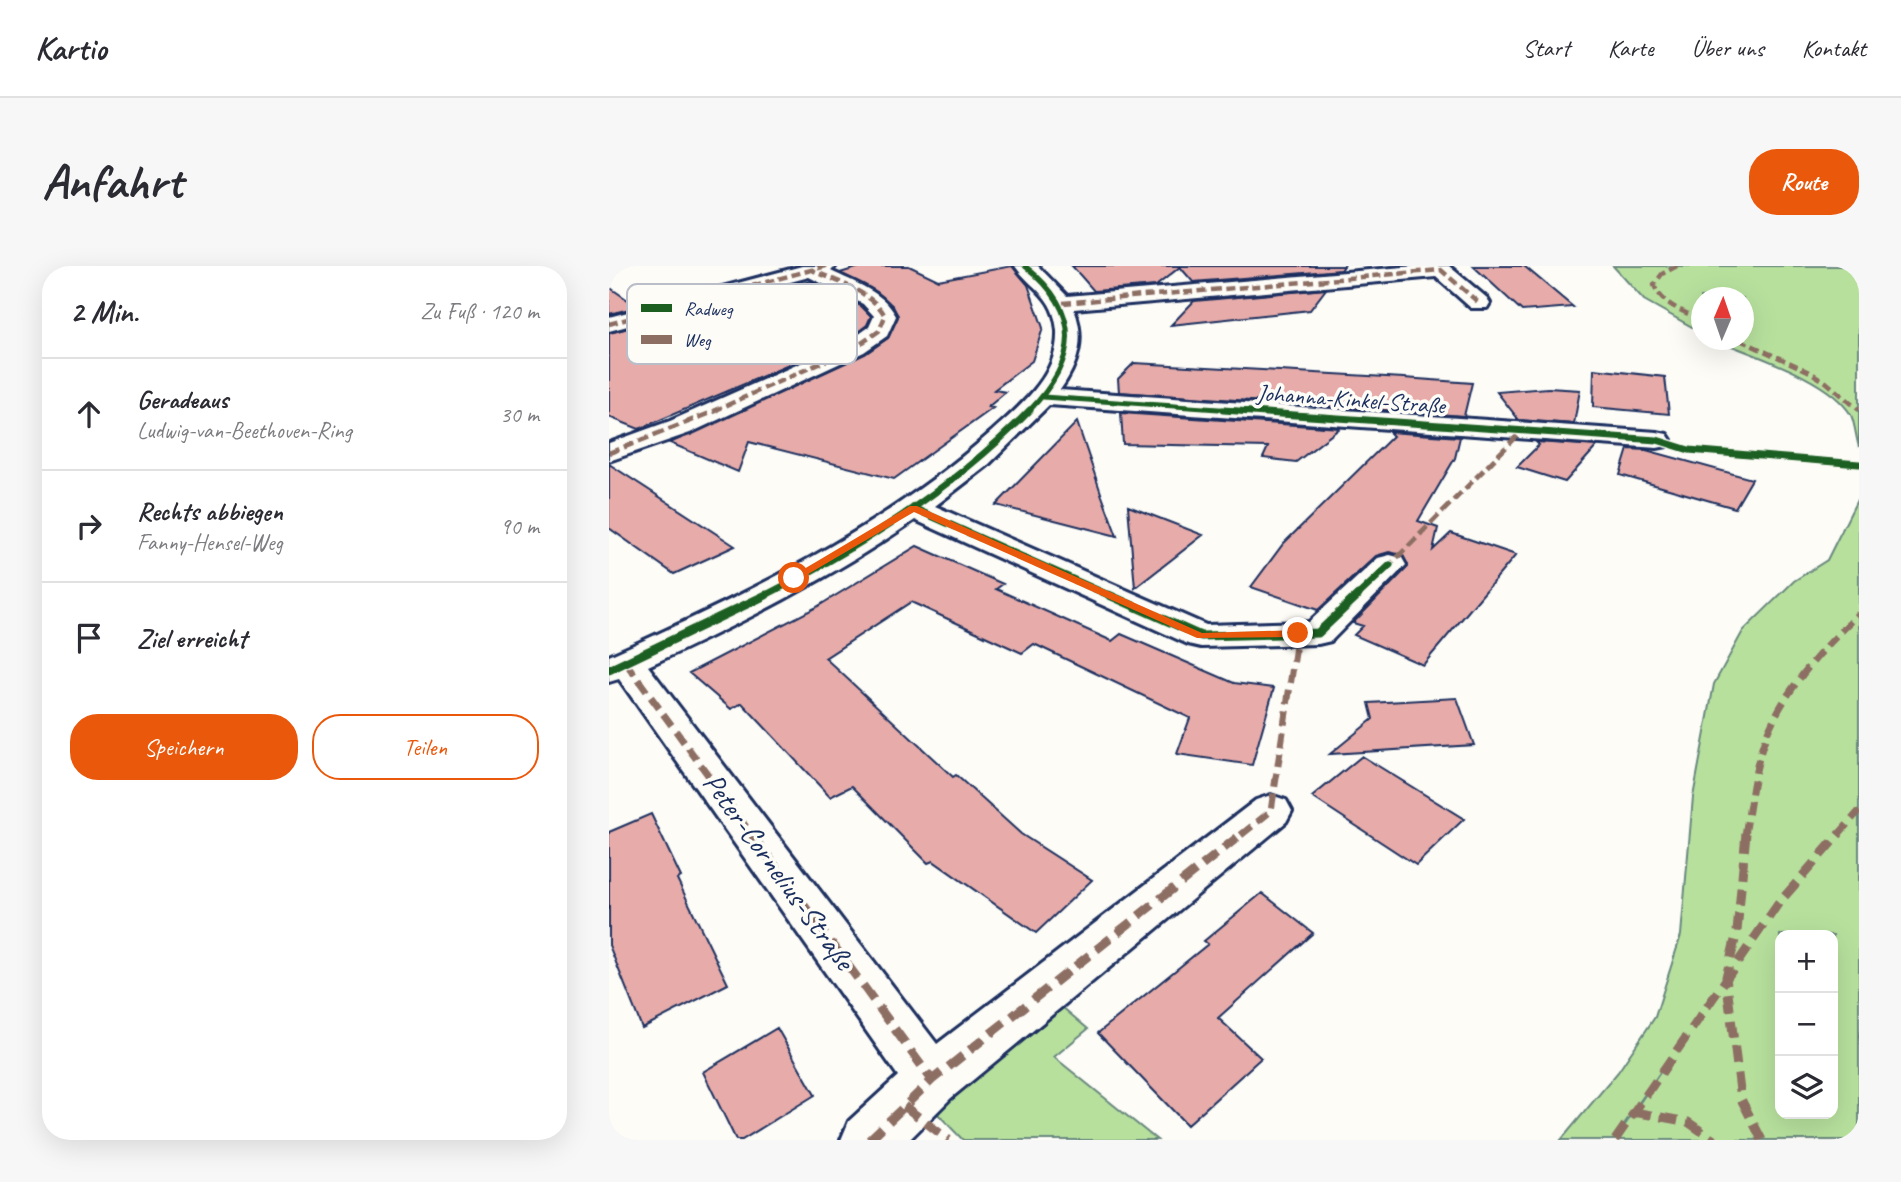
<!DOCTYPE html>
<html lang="de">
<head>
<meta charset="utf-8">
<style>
  body { margin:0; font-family:Caveat,sans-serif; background:#f7f7f7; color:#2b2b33 }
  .controls { position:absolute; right:21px; bottom:21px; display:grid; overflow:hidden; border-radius:14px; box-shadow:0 7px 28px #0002 }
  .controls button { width:63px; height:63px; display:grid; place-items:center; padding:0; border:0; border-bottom:2px solid #e1e1e2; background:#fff; color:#2b2b33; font:35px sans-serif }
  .compass { position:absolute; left:1082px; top:21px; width:63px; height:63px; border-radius:50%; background:#fff; box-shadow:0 7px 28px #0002; rotate:2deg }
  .stop { position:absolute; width:21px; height:21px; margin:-16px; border:5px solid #ea580c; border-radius:50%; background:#fff }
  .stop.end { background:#ea580c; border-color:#fff; box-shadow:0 2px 7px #0008 }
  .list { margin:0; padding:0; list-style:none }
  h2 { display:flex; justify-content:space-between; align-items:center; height:91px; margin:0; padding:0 28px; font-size:30px }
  h2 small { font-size:23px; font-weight:400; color:#7c7c81 }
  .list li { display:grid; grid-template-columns:46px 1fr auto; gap:21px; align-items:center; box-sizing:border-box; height:112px; padding:0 28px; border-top:2px solid #e1e1e2 }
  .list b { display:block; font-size:26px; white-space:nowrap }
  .list p { margin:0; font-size:23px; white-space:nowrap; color:#7c7c81 }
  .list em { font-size:23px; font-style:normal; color:#7c7c81 }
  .actions { display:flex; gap:14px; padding:21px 28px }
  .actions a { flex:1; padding:16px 0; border:2px solid #ea580c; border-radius:28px; text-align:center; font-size:24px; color:#ea580c }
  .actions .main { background:#ea580c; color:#fff }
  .icon { flex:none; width:38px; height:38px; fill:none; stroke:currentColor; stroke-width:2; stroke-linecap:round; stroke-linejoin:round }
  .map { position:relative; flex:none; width:1250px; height:874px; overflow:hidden; border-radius:28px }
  header { display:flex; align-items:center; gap:42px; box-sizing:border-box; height:98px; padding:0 35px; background:#fff; border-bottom:2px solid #e1e1e2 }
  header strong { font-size:33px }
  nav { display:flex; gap:38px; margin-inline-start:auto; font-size:24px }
  .intro { display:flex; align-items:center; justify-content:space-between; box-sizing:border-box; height:168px; padding:0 42px }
  h1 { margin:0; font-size:49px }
  .button { padding:18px 32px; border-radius:28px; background:#ea580c; color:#fff; font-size:24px; font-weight:700 }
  main { display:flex; gap:42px; padding:0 42px }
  aside { flex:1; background:#fff; border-radius:28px; box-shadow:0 7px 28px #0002 }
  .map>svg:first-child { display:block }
  .green { fill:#b7e09d; stroke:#69887e; stroke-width:2; fill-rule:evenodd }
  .building { fill:#e7aca9; stroke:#1b2f5e; stroke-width:2 }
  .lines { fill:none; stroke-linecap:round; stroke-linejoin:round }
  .minor-casing { stroke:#1b2f5e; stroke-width:6 }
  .minor { fill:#fdfcf7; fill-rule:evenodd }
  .quiet-far3 { stroke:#8d6e63; stroke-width:4.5; stroke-dasharray:9 4.5; stroke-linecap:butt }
  .quiet-far2 { stroke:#8d6e63; stroke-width:5; stroke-dasharray:11 5; stroke-linecap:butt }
  .quiet-far1 { stroke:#8d6e63; stroke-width:7; stroke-dasharray:14 7; stroke-linecap:butt }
  .quiet { stroke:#8d6e63; stroke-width:9; stroke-dasharray:18 9; stroke-linecap:butt }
  .cycleway-far2-casing { stroke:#fdfcf7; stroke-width:8 }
  .cycleway-far1-casing { stroke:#fdfcf7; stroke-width:10 }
  .cycleway-casing { stroke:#fdfcf7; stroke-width:13 }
  .cycleway-far2 { stroke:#1b5e20; stroke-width:5 }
  .cycleway-far1 { stroke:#1b5e20; stroke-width:7 }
  .cycleway { stroke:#1b5e20; stroke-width:9 }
  .route { fill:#ea580c }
  .labels { text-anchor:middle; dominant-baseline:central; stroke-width:7; stroke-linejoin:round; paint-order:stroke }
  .far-street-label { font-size:24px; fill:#1b2f5e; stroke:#fdfcf7 }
  .street-label { font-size:30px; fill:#1b2f5e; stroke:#fdfcf7 }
  .key { fill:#fdfcf7; stroke:#b9bec9; stroke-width:2 }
  .key-label { font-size:19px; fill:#1b2f5e }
</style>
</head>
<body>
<header>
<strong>Kartio</strong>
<nav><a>Start</a><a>Karte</a><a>Über uns</a><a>Kontakt</a></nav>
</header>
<div class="intro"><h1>Anfahrt</h1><a class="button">Route</a></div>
<main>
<aside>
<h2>2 Min.<small>Zu Fuß · 120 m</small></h2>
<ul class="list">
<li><svg class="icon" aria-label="ahead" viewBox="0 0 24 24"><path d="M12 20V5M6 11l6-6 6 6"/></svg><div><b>Geradeaus</b><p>Ludwig-van-Beethoven-Ring</p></div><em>30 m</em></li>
<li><svg class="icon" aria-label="right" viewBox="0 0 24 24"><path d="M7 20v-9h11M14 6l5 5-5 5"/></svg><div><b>Rechts abbiegen</b><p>Fanny-Hensel-Weg</p></div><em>90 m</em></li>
<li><svg class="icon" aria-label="arrive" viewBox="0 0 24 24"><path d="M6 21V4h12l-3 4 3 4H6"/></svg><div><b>Ziel erreicht</b></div></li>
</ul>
<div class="actions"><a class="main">Speichern</a><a>Teilen</a></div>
</aside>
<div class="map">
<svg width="1250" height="874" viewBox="0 0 1250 874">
  <rect width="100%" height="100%" fill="#fdfcf7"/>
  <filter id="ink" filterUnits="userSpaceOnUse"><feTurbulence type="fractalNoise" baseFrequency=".0143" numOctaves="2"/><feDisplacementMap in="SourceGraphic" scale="14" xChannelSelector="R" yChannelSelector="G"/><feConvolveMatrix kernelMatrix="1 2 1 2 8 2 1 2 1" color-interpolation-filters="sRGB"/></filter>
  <g filter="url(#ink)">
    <!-- green -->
    <path class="green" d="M1004,0H1250V181C1247,172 1246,158 1242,149C1221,113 1146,90 1108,74H1134V32H1092V66L1035,34Z
      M1250,230V874H1006L1054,802L1004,874H952L1009,806L1046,751L1072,669L1084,531L1105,418L1134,365L1185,315L1218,294ZM1224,669V848H1171V669Z
      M446,735L479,763L445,791L548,874H354L322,841Z"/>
    <!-- building -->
    <path class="building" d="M254,0H300L329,14L403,0L419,19L434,62L423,95L385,124L397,126L379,141L384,142L285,213L140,176L129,206L61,177L256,88L279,72L289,51L284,40L268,26L231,7Z
      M463,0H735L732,4L584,16L571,1L547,20L485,25Z
      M864,0H915L964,41L913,45Z
      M202,15L252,40L262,50L258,59L238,74L30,163L0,151V67Z
      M0,21L29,41L0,48Z
      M717,23L701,44L562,59L585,35Z
      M525,97L795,112L863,117L855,150L761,143L759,141L756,143L510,126L509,113Z
      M985,103L1056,111L1060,148L984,141Z
      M939,122L971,124L965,158L910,154L888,126Z
      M512,147L731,162L687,196L654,192L659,181L514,178Z
      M468,156L493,230L508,270L387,239Z
      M780,166L851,171L846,192L809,255L829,262L824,284L842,267L907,289L814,399L745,369L754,360L744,357L799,301L794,289L780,286L767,290L709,344L642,321L674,278L784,170Z
      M927,176L988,180L956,216L908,201L930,179Z
      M1019,183L1037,184L1143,213L1126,242L1011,209Z
      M0,198L126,280L65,308L0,262Z
      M519,240L594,269L526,322Z
      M308,280L394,318L387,323L503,375L512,368L625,417L665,422L643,499L568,488L581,452L425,378L413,387L302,336L216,392L344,511L347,509L412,568L483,614L427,667L324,595L319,597L243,520L221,531L133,437L122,443L80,407L206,342Z
      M848,432L865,479L721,488L764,453L760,437Z
      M753,490L855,553L807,599L703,531Z
      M42,548L72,611L68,613L119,718L33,762L0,679V566Z
      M653,627L704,667L609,752L652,792L578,859L489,767L599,678L595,675Z
      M168,762L206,829L133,874H127L94,806Z"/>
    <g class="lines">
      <!-- minor casing -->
      <g class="minor-casing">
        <path id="minor" d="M193,0H227L222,5C246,17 274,25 287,50L278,70L255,86L81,167L0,195V177L61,155L239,76L260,61L265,50L254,38L200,11L0,65V51Z
          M406,0H429L458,30L806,0H840L878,32L881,37L878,42H862L827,11L465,43C477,73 469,99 451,124L1048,166L1058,168L1062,174L1058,180L1048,182L440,139L378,200L326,240L597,359L700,356L769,292L781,289L793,292L797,299L722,375L709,378L592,381L579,378L306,254C222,312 131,358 39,400L328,778L647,534L662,529L677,534L683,545L677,556L342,832L300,874H232L240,855L289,810L10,413L0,416V390C134,330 269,266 380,168C410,141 450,110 448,65C445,29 423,24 406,0Z"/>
      </g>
      <!-- minor -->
      <use href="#minor" class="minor"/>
      <!-- quiet-far3 -->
      <path class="quiet-far3" d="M1068,0L1053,8L1045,19C1053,39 1074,45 1092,54
        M454,37L832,4L870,37
        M0,58L217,0
        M1131,74L1199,105L1217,116L1250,144
        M105,145L247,81L270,65L276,50C264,26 226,15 203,4"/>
      <!-- quiet-far2 -->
      <path class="quiet-far2" d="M0,187L109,144
        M777,303L914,164"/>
      <!-- quiet-far1 -->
      <path class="quiet-far1" d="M17,397L143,569
        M632,569L662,545L689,367
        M1136,569C1142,535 1145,500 1158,468C1177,422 1214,382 1250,348
        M1229,569L1250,545"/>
      <!-- quiet -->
      <path class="quiet" d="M142,567L323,814
        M1137,567L1128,666L1117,711L1132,833L1153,874
        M295,840L340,874
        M1025,846L1079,856L1105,874
        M260,874L323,814L634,567
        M1006,874L1169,638L1231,567"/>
      <!-- cycleway-far2 casing -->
      <g class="cycleway-far2-casing">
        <path id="cycleway-far2" d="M416,0C475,47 469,94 420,145
          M434,131L639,145"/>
      </g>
      <!-- cycleway-far1 casing -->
      <g class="cycleway-far1-casing">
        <path id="cycleway-far1" d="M614,144L1048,174L1080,184L1250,198
          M304,242L504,331
          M153,331C250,282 346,222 421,144
          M747,331L781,299"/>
      </g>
      <!-- cycleway casing -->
      <g class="cycleway-casing">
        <path id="cycleway" d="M500,329L592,370L709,367L749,329
          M0,404L157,329"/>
      </g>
      <!-- cycleway-far2 -->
      <use href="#cycleway-far2" class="cycleway-far2"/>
      <!-- cycleway-far1 -->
      <use href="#cycleway-far1" class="cycleway-far1"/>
      <!-- cycleway -->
      <use href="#cycleway" class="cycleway"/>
    </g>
  </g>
  <!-- route -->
  <path class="route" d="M301,240H308L593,367L689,364L694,367L689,371L588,372L305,246L189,314L180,312Z"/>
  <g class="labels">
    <!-- far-street labels -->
    <g class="far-street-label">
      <text transform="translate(742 133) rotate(4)">Johanna-Kinkel-Straße</text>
    </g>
    <!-- street labels -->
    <g class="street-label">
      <text transform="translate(170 605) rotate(54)">Peter-Cornelius-Straße</text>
    </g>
  </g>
  <!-- legend -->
  <rect x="18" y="18" width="230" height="80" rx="10" class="key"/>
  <rect x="32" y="38" width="31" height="8" fill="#1b5e20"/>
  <rect x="32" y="69" width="31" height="9" fill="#8d6e63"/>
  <g class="key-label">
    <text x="75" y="49">Radweg</text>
    <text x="75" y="80">Weg</text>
  </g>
</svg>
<div class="controls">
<button>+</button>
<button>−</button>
<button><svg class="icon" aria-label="layers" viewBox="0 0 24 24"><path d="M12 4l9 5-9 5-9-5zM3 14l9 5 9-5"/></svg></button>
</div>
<svg class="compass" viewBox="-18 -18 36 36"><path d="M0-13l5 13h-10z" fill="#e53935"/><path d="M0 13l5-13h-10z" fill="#7c7c81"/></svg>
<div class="stop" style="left:185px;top:312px"></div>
<div class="stop end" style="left:689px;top:367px"></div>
</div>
</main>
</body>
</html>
